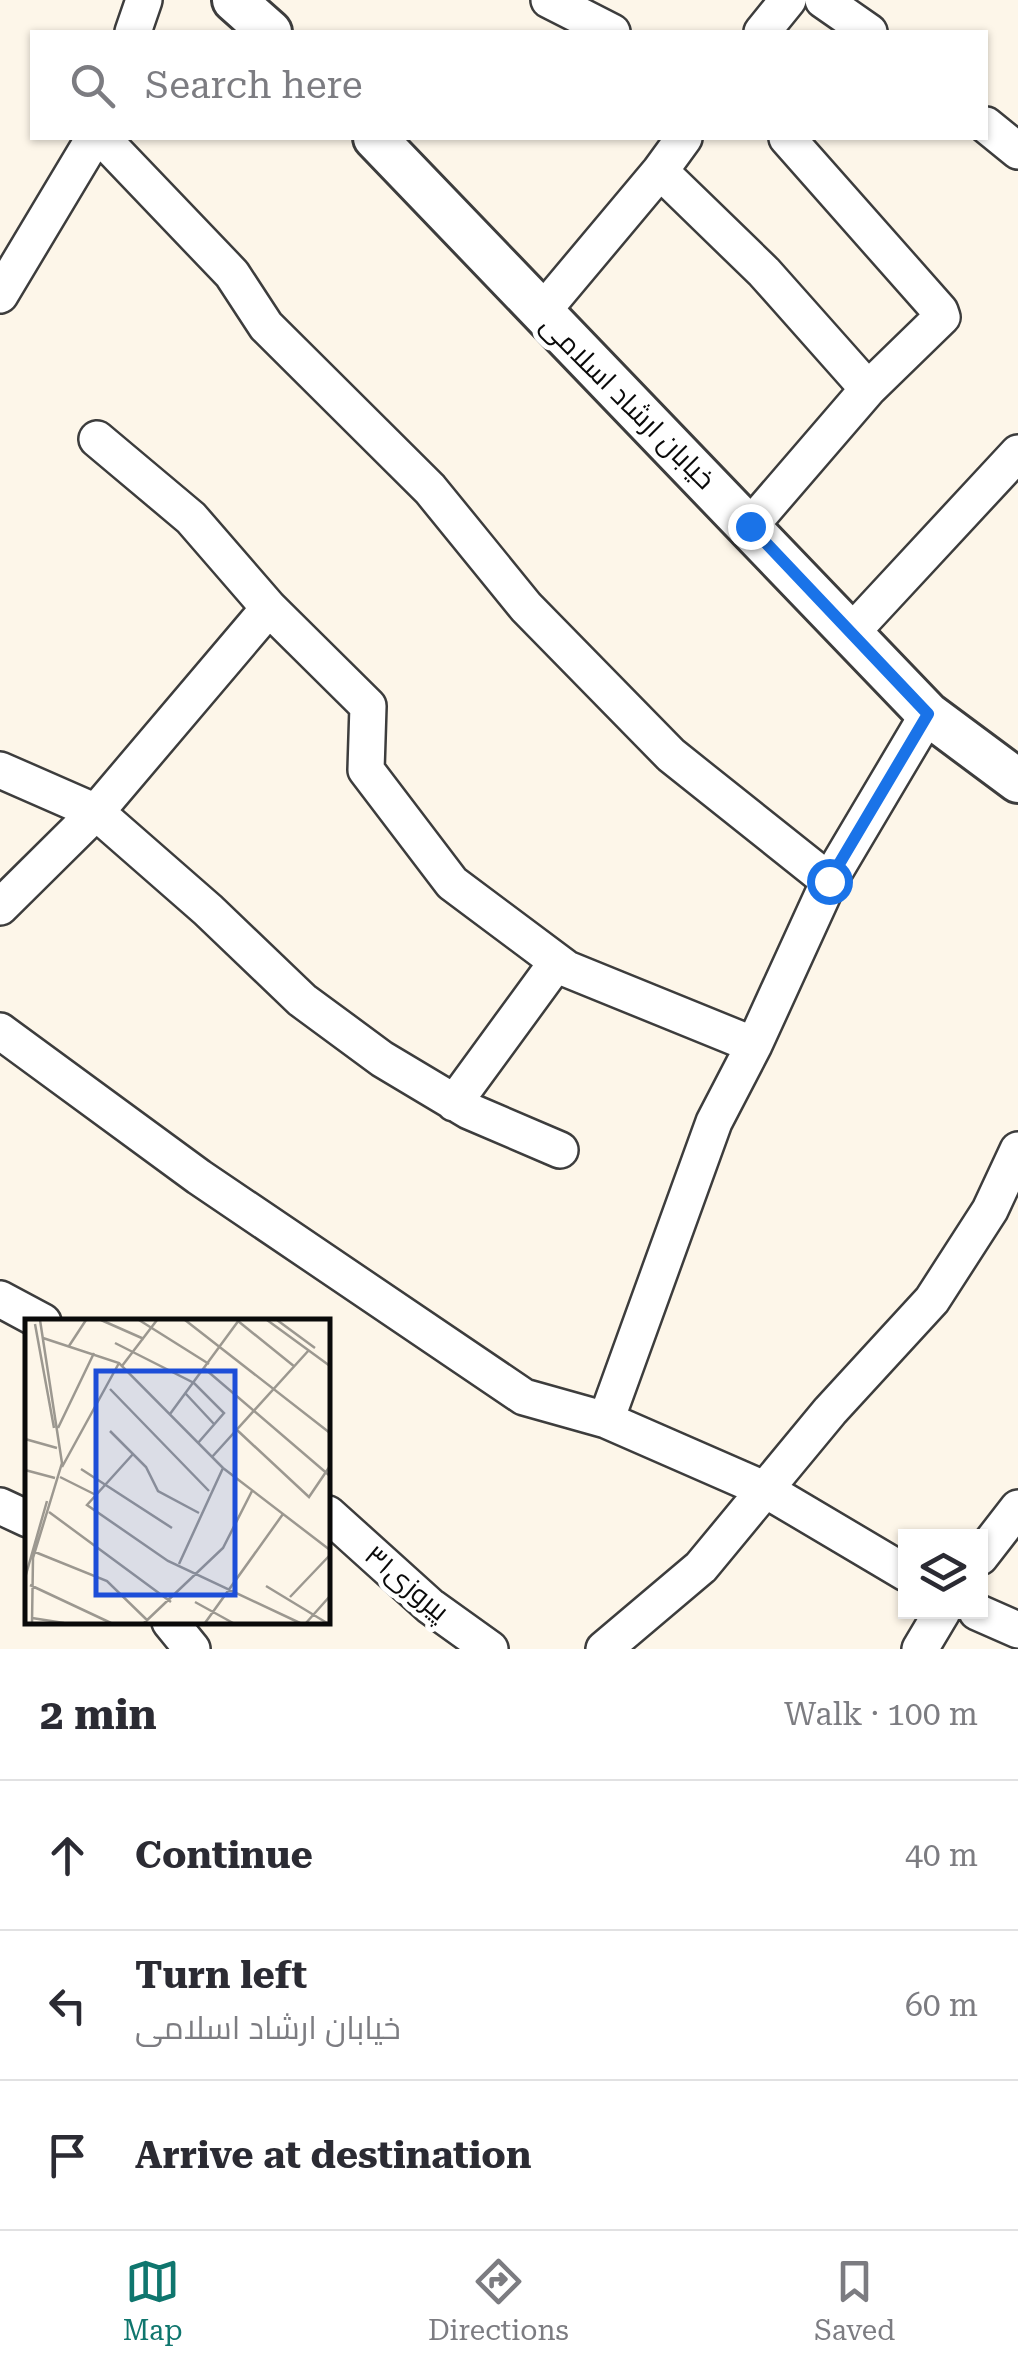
<!DOCTYPE html>
<html lang="en">
<head>
<meta charset="utf-8">
<style>
  body { margin:0; font-family:"Roboto Serif",Cairo,serif; background:#f7f7f7; color:#2b2b33 }
  .controls { position:absolute; right:30px; bottom:30px; display:grid; overflow:hidden; border-radius:0px; box-shadow:0 2px 8px #0004 }
  .controls button { width:90px; height:90px; display:grid; place-items:center; padding:0; border:0; border-bottom:2px solid #e1e1e2; background:#fff; color:#2b2b33; font:50px sans-serif }
  .stop { position:absolute; width:30px; height:30px; margin:-22px; border:8px solid #1a73e8; border-radius:50%; background:#fff }
  .stop.end { background:#1a73e8; border-color:#fff; box-shadow:0 2px 10px #0008 }
  .list { margin:0; padding:0; list-style:none }
  h2 { display:flex; justify-content:space-between; align-items:center; height:130px; margin:0; padding:0 40px; font-size:42px }
  h2 small { font-size:32px; font-weight:400; color:#7c7c81 }
  .list li { display:grid; grid-template-columns:65px 1fr auto; gap:30px; align-items:center; box-sizing:border-box; height:150px; padding:0 40px; border-top:2px solid #e1e1e2 }
  .list b { display:block; font-size:38px; white-space:nowrap }
  .list p { margin:0; font-size:32px; white-space:nowrap; color:#7c7c81 }
  .list em { font-size:32px; font-style:normal; color:#7c7c81 }
  .icon { flex:none; width:55px; height:55px; fill:none; stroke:currentColor; stroke-width:2; stroke-linecap:round; stroke-linejoin:round }
  .map { position:relative; flex:none; width:1018px; height:1649px; overflow:hidden }
  .search { position:absolute; background:#fff; box-shadow:0 2px 8px #0004; left:30px; right:30px; top:30px; height:110px; display:flex; align-items:center; gap:25px; box-sizing:border-box; padding:0 35px; border-radius:0px; color:#7c7c81; font-size:38px }
  .sheet { height:580px; background:#fff }
  nav { display:flex; justify-content:space-around; align-items:center; box-sizing:border-box; height:140px; border-top:2px solid #e1e1e2; background:#fff; font-size:28px; color:#7c7c81 }
  nav a { display:grid; justify-items:center; gap:5px }
  nav .on { color:#0f766e }
  .map>svg:first-child { display:block }
  .lines { fill:none; stroke-linecap:round; stroke-linejoin:round }
  .minor-casing { stroke:#3d3d3d; stroke-width:40 }
  .tertiary-casing { stroke:#3d3d3d; stroke-width:48 }
  .minor { stroke:#fff; stroke-width:35 }
  .tertiary { stroke:#fff; stroke-width:42 }
  .route { stroke:#1a73e8; stroke-width:12 }
  .labels { text-anchor:middle; dominant-baseline:central; stroke-width:10; stroke-linejoin:round; paint-order:stroke }
  .street-label { font-size:28px; fill:#0a0a0a; stroke:#fff }
  .inset-road { fill:none; stroke:#9c9890; stroke-width:2.5 }
  .view { fill:#1d4ed8; fill-opacity:0.15; stroke:#1d4ed8; stroke-width:5 }
  .inset-edge { fill:none; stroke:#0a0a0a; stroke-width:5 }
</style>
</head>
<body>
<div class="map">
<svg width="1018" height="1649" viewBox="0 0 1018 1649">
  <rect width="100%" height="100%" fill="#fdf6e9"/>
  <g class="lines">
    <!-- minor casing -->
    <g class="minor-casing">
      <path id="minor" d="M549,0L612,32
        M823,0L869,32
        M133,32L144,0
        M762,32L788,0
        M986,125L1018,151
        M102,138L232,274L266,326L430,489L526,607L671,755L829,881
        M660,171L764,272L868,389
        M0,295L94,138
        M541,313L660,171L684,138
        M97,439L191,518L269,608L368,706L366,770L452,883L567,969L754,1045
        M750,526L868,389L942,317L940,311L787,138
        M850,634L1018,453
        M0,770L96,812L208,910L302,1000L382,1059L469,1111L560,1150
        M0,907L96,812L269,608
        M0,1031L199,1177L524,1397L606,1420L766,1490L906,1573
        M454,1103L557,962
        M0,1299L43,1322
        M606,1420L714,1122L754,1045L829,881L928,714
        M0,1506L28,1519
        M328,1514L430,1606L490,1649
        M980,1557L1018,1508
        M977,1612L1018,1630
        M170,1622L192,1649
        M604,1649L701,1567L830,1411L932,1300L990,1210L1018,1150
        M920,1649L942,1612"/>
    </g>
    <!-- tertiary casing -->
    <g class="tertiary-casing">
      <path id="tertiary" d="M234,0L270,32
        M375,138L928,714L1018,781"/>
    </g>
    <!-- minor -->
    <use href="#minor" class="minor"/>
    <!-- tertiary -->
    <use href="#tertiary" class="tertiary"/>
  </g>
  <g class="lines">
    <!-- route -->
    <path class="route" d="M750,526L928,714L829,881"/>
  </g>
  <g class="labels">
    <!-- street labels -->
    <g class="street-label">
      <text transform="translate(628 402) rotate(45)">خیابان ارشاد اسلامی</text>
      <text transform="translate(407 1583) rotate(40)">پیروزی۳۱</text>
    </g>
  </g>
  <!-- overview -->
  <g transform="translate(25 1319)">
    <rect width="305" height="305" fill="#fdf6e9"/>
    <path class="inset-road" d="M76,1L119,20M114,1L184,45M160,1L305,114M242,1L305,47M252,1L290,29M213,2L270,48M10,5L29,109M18,19L94,44L198,149L305,231M90,24L169,64L199,94L173,124M44,27L61,1M97,47L132,1M180,50L305,157M85,70L184,172M161,75L189,105M145,95L214,1M33,109L69,34M212,111L284,178L305,147M85,112L121,148L133,172L174,194M0,120L32,129M108,135L62,186L143,242L275,304M187,138L284,31M37,148L94,44M56,150L147,209M0,151L30,159M35,158L71,176M24,193L146,283M10,233L82,262L123,302M154,245L198,149M0,259L22,182M5,266L86,304M241,267L302,304M265,278L305,236M170,283L208,304M7,299L39,304M7,304L8,239L37,144L15,1M119,304L198,229L227,172M180,304L258,195M281,304L305,277"/>
    <path class="view" d="M71,52H210V276H71Z"/>
    <rect width="305" height="305" class="inset-edge"/>
  </g>
</svg>
<div class="controls">
<button><svg class="icon" aria-label="layers" viewBox="0 0 24 24"><path d="M12 4l9 5-9 5-9-5zM3 14l9 5 9-5"/></svg></button>
</div>
<div class="stop" style="left:829px;top:881px"></div>
<div class="stop end" style="left:750px;top:526px"></div>
<div class="search"><svg class="icon" aria-label="search" viewBox="0 0 24 24"><circle cx="10" cy="10" r="6"/><path d="M15 15l6 6"/></svg>Search here</div>
</div>
<section class="sheet">
<h2>2 min<small>Walk · 100 m</small></h2>
<ul class="list">
<li><svg class="icon" aria-label="ahead" viewBox="0 0 24 24"><path d="M12 20V5M6 11l6-6 6 6"/></svg><div><b>Continue</b></div><em>40 m</em></li>
<li><svg class="icon" aria-label="left" viewBox="0 0 24 24"><path d="M17 20v-9H6M10 6l-5 5 5 5"/></svg><div><b>Turn left</b><p>خیابان ارشاد اسلامی</p></div><em>60 m</em></li>
<li><svg class="icon" aria-label="arrive" viewBox="0 0 24 24"><path d="M6 21V4h12l-3 4 3 4H6"/></svg><div><b>Arrive at destination</b></div></li>
</ul>
</section>
<nav>
<a class="on"><svg class="icon" aria-label="map" viewBox="0 0 24 24"><path d="M3 6l6-2 6 2 6-2v14l-6 2-6-2-6 2zM9 4v14M15 6v14"/></svg>Map</a>
<a><svg class="icon" aria-label="directions" viewBox="0 0 24 24"><path d="M12 3l9 9-9 9-9-9zM9 14v-3h6M13 9l2 2-2 2"/></svg>Directions</a>
<a><svg class="icon" aria-label="saved" viewBox="0 0 24 24"><path d="M7 4h10v16l-5-4-5 4z"/></svg>Saved</a>
</nav>
</body>
</html>
